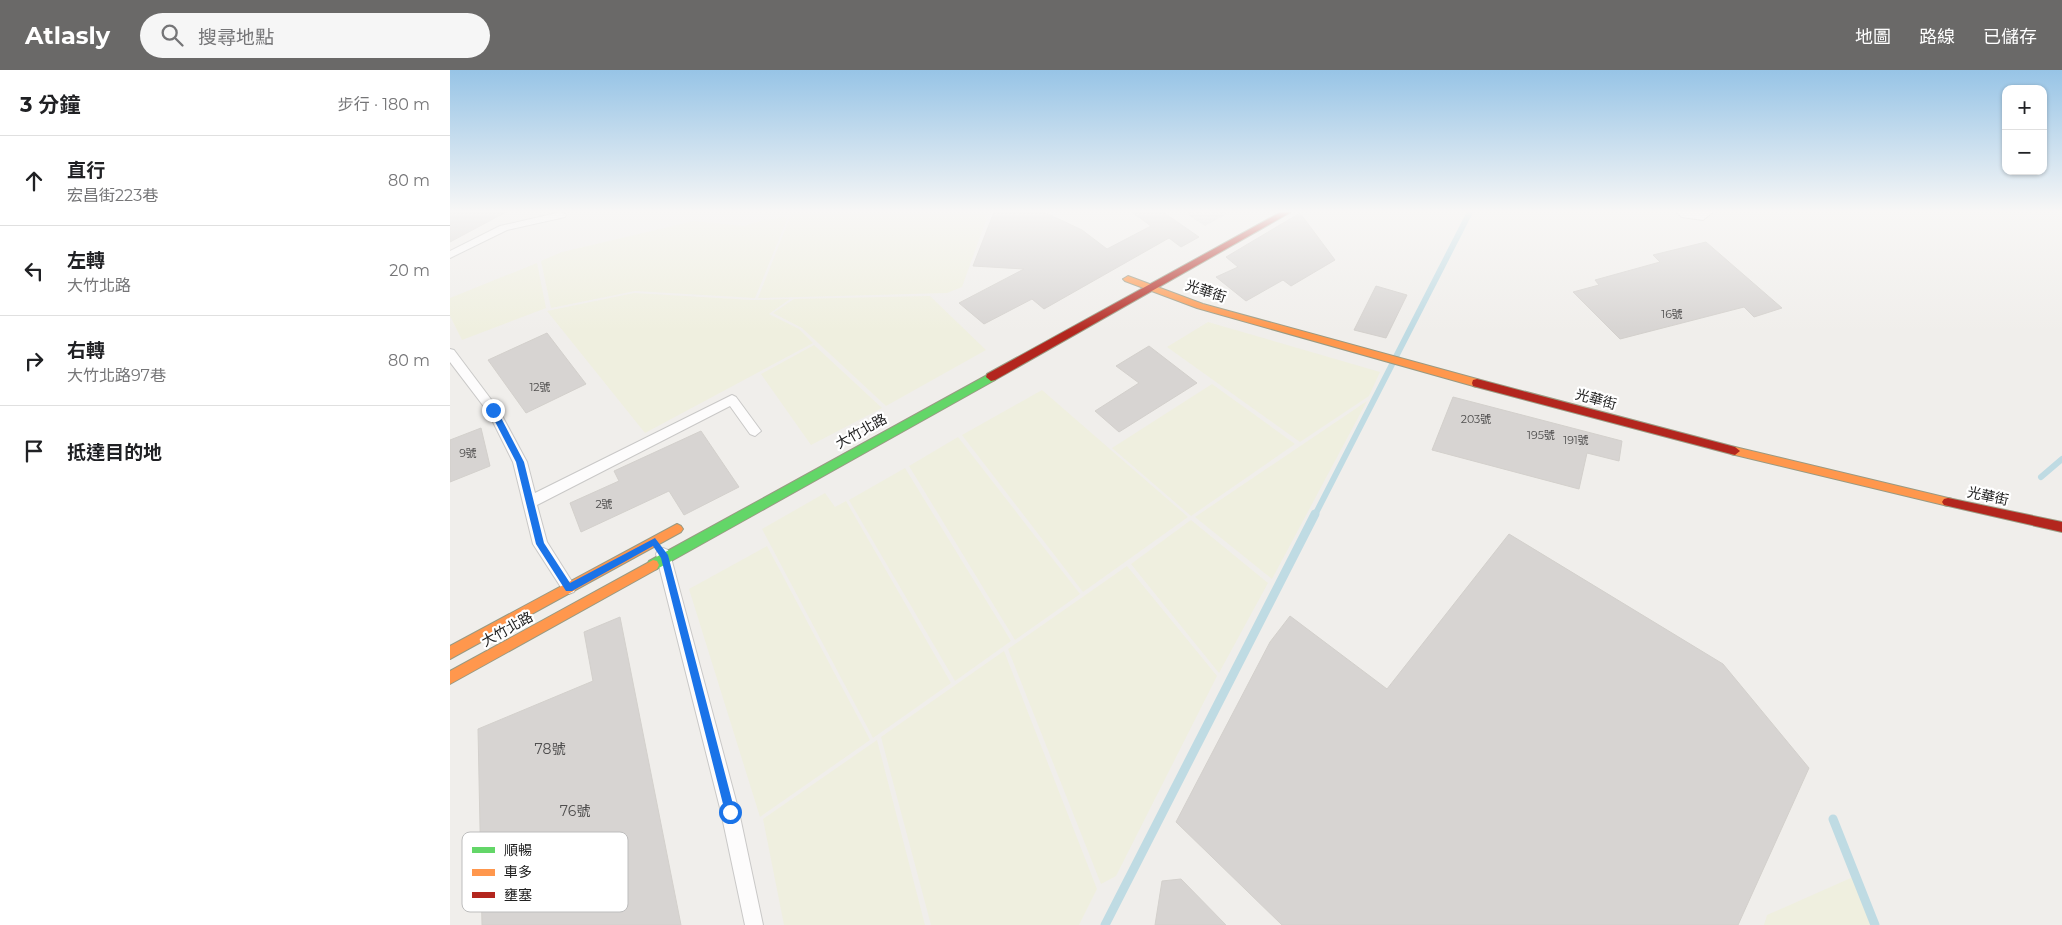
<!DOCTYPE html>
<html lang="zh-TW">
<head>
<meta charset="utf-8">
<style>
  body { margin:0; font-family:Montserrat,"Noto Sans TC",sans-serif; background:#f6f6f6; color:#202124 }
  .controls { position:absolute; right:15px; top:15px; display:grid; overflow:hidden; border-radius:10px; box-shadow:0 1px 4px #0004 }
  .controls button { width:45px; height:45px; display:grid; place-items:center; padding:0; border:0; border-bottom:1px solid #e0e0e0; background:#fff; color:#202124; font:25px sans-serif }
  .stop { position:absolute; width:15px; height:15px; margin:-11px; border:4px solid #1a73e8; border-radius:50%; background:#fff }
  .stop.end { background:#1a73e8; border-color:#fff; box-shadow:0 1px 5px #0008 }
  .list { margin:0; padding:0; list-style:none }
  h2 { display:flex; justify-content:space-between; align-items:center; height:65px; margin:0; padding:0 20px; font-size:21px }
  h2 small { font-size:16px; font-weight:400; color:#757577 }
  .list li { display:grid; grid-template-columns:32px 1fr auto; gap:15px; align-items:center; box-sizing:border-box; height:90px; padding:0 20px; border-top:1px solid #e0e0e0 }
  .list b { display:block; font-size:19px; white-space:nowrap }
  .list p { margin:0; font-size:16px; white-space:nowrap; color:#757577 }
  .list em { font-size:16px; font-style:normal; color:#757577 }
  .icon { flex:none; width:28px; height:28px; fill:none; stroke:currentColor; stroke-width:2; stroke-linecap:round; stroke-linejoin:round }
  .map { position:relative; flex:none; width:1612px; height:855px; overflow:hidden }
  header { display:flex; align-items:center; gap:30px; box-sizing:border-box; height:70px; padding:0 25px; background:#6a6968; color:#fff }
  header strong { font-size:24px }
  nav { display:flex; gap:28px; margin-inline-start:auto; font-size:18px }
  .search { width:350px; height:45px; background:#f6f6f6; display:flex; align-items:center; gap:12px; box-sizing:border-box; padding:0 18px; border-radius:28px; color:#757577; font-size:19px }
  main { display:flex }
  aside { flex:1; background:#fff }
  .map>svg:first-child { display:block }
  .residential { fill:#dfdedc }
  .farmland { fill:#efefdf }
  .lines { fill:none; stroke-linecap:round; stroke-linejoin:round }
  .stream-far1 { stroke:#bfdbe3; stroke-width:6 }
  .stream { stroke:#bfdbe3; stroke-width:9 }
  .building { fill:#d7d4d2; stroke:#d3d0cc }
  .lane-casing { stroke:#c9c8c7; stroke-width:2 }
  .fast-casing { stroke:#999a82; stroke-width:2 }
  .slow-casing { stroke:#999a82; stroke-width:2 }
  .jam-casing { stroke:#999a82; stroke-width:2 }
  .lane { fill:#fdfcfc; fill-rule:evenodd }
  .fast { fill:#63d668; fill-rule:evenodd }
  .slow { fill:#ff974d; fill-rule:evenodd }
  .jam { fill:#b3261e; fill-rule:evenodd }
  .route { fill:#1a73e8 }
  .labels { text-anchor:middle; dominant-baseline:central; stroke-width:4.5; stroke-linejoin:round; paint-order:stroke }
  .number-label { font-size:11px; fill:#4f4e4e }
  .street-label { font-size:14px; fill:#222; stroke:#fff }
  .near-number-label { font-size:14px; fill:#4f4e4e }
  .key { fill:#fff; stroke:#bdbdbd; stroke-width:1 }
  .key-label { font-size:14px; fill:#222 }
</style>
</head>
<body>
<header>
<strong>Atlasly</strong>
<div class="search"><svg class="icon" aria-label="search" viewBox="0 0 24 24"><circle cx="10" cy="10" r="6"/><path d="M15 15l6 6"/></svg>搜尋地點</div>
<nav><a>地圖</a><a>路線</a><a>已儲存</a></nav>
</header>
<main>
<aside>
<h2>3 分鐘<small>步行 · 180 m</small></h2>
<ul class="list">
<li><svg class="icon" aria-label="ahead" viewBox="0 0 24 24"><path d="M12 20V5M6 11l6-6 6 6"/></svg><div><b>直行</b><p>宏昌街223巷</p></div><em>80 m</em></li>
<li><svg class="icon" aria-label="left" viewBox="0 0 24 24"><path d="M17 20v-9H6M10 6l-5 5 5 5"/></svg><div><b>左轉</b><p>大竹北路</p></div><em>20 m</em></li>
<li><svg class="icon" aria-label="right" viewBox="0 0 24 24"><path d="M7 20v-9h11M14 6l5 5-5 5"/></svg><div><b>右轉</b><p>大竹北路97巷</p></div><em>80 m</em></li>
<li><svg class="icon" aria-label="arrive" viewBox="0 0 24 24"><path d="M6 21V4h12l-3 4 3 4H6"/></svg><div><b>抵達目的地</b></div></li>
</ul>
</aside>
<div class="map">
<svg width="1612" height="855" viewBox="0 0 1612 855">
  <rect width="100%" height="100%" fill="#f0eeeb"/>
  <!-- residential -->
  <path class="residential" d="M734,142H775L778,143L755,156Z"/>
  <!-- farmland -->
  <path class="farmland" d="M342,142H539L512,217L497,223L308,228Z
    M338,147L305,228L185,221L101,238L91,191L112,182L244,151L294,156L314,150Z
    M87,193L96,238L12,270L0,246V228Z
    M184,223L302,230L340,229L319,244L349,259L363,273L195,363L97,241Z
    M480,226L536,280L436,336L352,258L323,243L344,229Z
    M758,252L930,302L919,326L850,372L717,277Z
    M364,275L432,338L361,375L311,304Z
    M762,314L845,374L741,446L662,378Z
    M592,320L738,447L633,522L512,365Z
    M917,331L822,509L745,447Z
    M508,367L630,524L565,570L459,396Z
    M455,398L561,571L505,611L399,430Z
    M375,423L385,437L396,431L501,613L423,668L312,459Z
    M741,450L818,513L769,603L681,494Z
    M317,476L420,670L310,747L239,519Z
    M677,496L767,606L666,806L651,814L558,579Z
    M554,581L647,819L629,855H481L431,667Z
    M427,670L475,855H334L313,749Z
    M1403,807L1423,855H1314L1317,845Z"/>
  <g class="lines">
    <!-- stream-far1 -->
    <path class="stream-far1" d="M1591,407L1612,389
      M865,445L1020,142"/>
    <!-- stream -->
    <path class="stream" d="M1383,749L1425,855
      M655,855L865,444"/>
  </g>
  <!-- building -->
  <path class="building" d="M0,142H56L0,172Z
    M544,142H594L632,160L657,179L701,156L682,142H713L749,167L731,177L719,168L594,239L582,229L534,254L509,233L574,199L523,196Z
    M850,143L885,190L841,216L833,210L796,231L766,207L788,197L776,187Z
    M1256,172L1332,238L1304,247L1294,237L1170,269L1123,222L1149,215L1145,210L1210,192L1203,185Z
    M926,216L957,225L936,268L904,260Z
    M97,263L136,314L76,343L38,290Z
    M699,276L747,313L669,362L645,341L689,313L666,296Z
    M1003,327L1172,371L1169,391L1137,383L1129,419L982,380Z
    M31,358L40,396L0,412V370Z
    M251,361L289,417L234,445L219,421L131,462L120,433L169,411L164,401Z
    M1059,464L1273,594L1359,698L1288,855H832L726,752L820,572L840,546L937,619Z
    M170,547L231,855H32L28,659L143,611L134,562Z
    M731,809L776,855H705L712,811Z"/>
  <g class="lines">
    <!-- lane casing -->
    <g class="lane-casing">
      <path id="lane" d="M111,142L116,145L115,147L57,160L0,188V181L50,156Z
        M1226,142H1263L1253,150L1232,147Z
        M0,279L4,280L49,340L77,392L85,423L282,325L286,327L311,361L305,366L300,364L280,336L87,435L97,472L126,518L124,522L119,524L114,522L83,474L63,392L38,342L0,292Z
        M213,478L218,480L220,484L289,742L313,855H295L271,742L206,484L208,480Z"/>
    </g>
    <!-- fast casing -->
    <g class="fast-casing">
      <path id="fast" d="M541,303L545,304L546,307L545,310L207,499L203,500L199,499L197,495L199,491Z"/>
    </g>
    <!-- slow casing -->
    <g class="slow-casing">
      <path id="slow" d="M678,206L753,234L1027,309L1032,313L1027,317L747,238L675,211L673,209Z
        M1285,377L1498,428L1502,429L1504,432L1502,435L1498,436L1281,384L1280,381Z
        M227,454L231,456L233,459L231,462L0,589V576Z
        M203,490L207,491L209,495L207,499L0,614V601Z"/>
    </g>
    <!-- jam casing -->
    <g class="jam-casing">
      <path id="jam" d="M831,142H841L545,310L541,311L536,307L537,304Z
        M1027,309L1285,377L1290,381L1285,385L1023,316L1022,313L1023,310Z
        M1498,428L1612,452V462L1494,435L1492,432L1494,429Z"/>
    </g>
    <!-- lane -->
    <use href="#lane" class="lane"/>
    <!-- fast -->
    <use href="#fast" class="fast"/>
    <!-- slow -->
    <use href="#slow" class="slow"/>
    <!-- jam -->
    <use href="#jam" class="jam"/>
  </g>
  <!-- sky -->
  <linearGradient id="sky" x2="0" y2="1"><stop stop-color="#97c4e6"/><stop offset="0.54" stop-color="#f8f7f6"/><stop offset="1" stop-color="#f8f7f6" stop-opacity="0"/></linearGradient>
  <rect width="1612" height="262" fill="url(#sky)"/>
  <!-- route -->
  <path class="route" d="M43,337L47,340L74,392L94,473L120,513L205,468L218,485L285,742L284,746H276L275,742L211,488L203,476L122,521H116L86,474L66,392L39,340Z"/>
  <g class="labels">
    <!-- number labels -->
    <g class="number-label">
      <text x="1222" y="244">16號</text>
      <text x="90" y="317">12號</text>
      <text x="1026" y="349">203號</text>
      <text x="1091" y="365">195號</text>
      <text x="1126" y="370">191號</text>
      <text x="18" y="383">9號</text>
      <text x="154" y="434">2號</text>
    </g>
    <!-- street labels -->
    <g class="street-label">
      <text transform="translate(756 221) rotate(18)">光華街</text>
      <text transform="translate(1146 329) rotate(15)">光華街</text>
      <text transform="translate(411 361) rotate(-29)">大竹北路</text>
      <text transform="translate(1538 426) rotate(12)">光華街</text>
      <text transform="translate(57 559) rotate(-29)">大竹北路</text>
    </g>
    <!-- near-number labels -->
    <g class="near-number-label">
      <text x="100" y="679">78號</text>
      <text x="125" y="741">76號</text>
    </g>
  </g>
  <!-- legend -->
  <rect x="12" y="762" width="166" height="80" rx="8" class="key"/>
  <rect x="22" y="777" width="23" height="6" fill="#63d668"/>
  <rect x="22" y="799" width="23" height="7" fill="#ff974d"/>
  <rect x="22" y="822" width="23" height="6" fill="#b3261e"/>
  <g class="key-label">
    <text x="54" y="785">順暢</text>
    <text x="54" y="807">車多</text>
    <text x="54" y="830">壅塞</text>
  </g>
</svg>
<div class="controls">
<button>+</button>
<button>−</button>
</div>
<div class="stop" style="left:280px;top:742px"></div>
<div class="stop end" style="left:43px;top:340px"></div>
</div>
</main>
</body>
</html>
